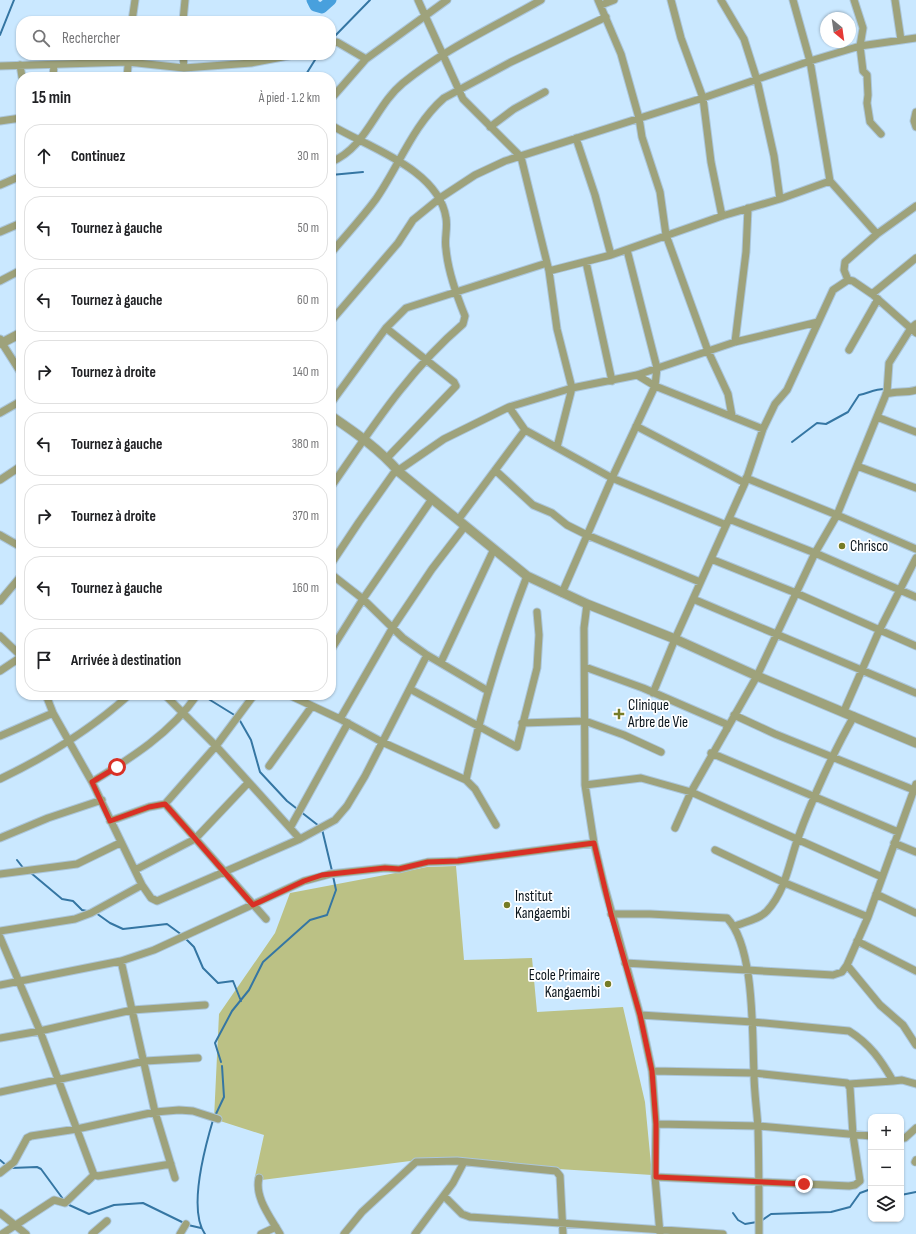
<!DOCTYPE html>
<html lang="fr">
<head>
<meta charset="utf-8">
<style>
  body { margin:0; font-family:"Sofia Sans Condensed",sans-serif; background:#f2f2f2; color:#202124 }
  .controls { position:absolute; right:12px; bottom:12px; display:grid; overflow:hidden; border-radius:8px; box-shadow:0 1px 3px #0004 }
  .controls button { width:36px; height:36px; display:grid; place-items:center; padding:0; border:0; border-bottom:1px solid #e0e0e0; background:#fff; color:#202124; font:20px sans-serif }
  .compass { position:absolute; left:820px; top:12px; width:36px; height:36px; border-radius:50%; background:#fff; box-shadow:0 1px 3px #0004; rotate:151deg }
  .stop { position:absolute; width:12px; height:12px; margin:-9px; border:3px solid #d93025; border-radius:50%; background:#fff }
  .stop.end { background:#d93025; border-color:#fff; box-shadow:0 1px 4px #0008 }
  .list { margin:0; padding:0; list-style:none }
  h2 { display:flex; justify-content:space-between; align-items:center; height:52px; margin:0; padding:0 16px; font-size:17px }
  h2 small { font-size:13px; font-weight:400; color:#757577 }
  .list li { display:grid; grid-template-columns:26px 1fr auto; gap:12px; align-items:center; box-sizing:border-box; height:64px; margin:0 8px 8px; padding:0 8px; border:1px solid #e0e0e0; border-radius:16px }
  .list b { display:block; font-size:15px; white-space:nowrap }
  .list em { font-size:13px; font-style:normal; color:#757577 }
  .icon { flex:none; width:22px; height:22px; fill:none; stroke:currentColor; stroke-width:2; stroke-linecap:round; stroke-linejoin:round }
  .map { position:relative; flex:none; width:916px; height:1234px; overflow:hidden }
  .search { position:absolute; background:#fff; box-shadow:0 1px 3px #0004; left:16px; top:16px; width:320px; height:44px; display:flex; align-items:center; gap:10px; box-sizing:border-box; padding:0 14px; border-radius:16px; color:#757577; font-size:15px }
  .panel { position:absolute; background:#fff; box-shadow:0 1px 3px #0004; left:16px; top:72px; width:320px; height:628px; border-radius:16px }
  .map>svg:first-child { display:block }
  .green { fill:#bbc185 }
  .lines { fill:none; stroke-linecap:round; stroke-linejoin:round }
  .stream { stroke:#3576a3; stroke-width:2 }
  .river { stroke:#48a0dd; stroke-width:11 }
  .minor-casing { stroke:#abc6db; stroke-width:9 }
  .tertiary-casing { stroke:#abc6db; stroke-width:11 }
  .minor { stroke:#9ea27b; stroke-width:7 }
  .tertiary { stroke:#9ea27b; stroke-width:9 }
  .route { stroke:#d93025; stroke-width:5 }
  .poi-dot { fill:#767c26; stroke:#fff; stroke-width:1.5 }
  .labels { text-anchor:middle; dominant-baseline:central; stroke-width:3.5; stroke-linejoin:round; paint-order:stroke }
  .poi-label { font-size:15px; fill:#0a151d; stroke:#fff; text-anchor:start }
</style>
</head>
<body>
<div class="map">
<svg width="916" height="1234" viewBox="0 0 916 1234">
  <rect width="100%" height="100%" fill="#cae8ff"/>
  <!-- green -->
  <path class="green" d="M456,866L464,960L532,958L537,1012L623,1007L645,1102L652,1175L418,1160L254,1181L264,1135L214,1119L219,1014L275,933L290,893L427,867Z"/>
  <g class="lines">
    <!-- stream -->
    <path class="stream" d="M0,35L14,0
      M331,40L370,0
      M306,77L305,76L318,55
      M331,175L363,172
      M792,442L817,423L826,424L848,412L859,395C869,393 874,389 885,389
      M202,695L236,716
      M239,719L251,740L260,772L287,801L319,826
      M322,829L332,871
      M17,860L24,869
      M31,873L62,899L73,901L82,910L87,911
      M96,913L110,923L123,929L167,924L182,935
      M185,938L194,947L203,968L218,983L233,981L241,1001
      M221,1062L215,1043L232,1011L249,990L263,962L310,920L327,915L336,890L333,876
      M215,1116L224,1097L222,1066
      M0,1160L7,1166
      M11,1168L37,1167L41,1169L63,1199
      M901,1195L916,1192
      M67,1204L89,1214L114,1205L143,1203L184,1223
      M733,1213L738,1220L745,1224L757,1222
      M761,1221L771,1214L831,1212L850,1207L860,1193L871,1189
      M188,1225L201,1228
      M205,1234C188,1210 205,1147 213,1120"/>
    <!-- river -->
    <path class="river" d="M312,0L315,6L322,8L331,0"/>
    <!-- minor casing -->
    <g class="minor-casing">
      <path id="minor" d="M418,0L463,99L521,157L549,271L557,329L572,388L557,447
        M598,0L621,54L639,118L642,137L660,192L666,235L708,351L728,394L732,416
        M671,0L681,38L703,98L711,162L722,216
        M721,0L744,39L757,80L774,156L780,199
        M854,0L863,28L860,46L863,71L867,75L868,95L867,103L870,122L881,134
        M895,0L901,40
        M601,5L614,0
        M132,21L135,0
        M183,21L185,0
        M331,44L337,42L366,59
        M20,65L22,77
        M0,66L128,62L184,68L183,55
        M184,68L251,63L293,55
        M53,77L54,65
        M127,77L129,55
        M331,99L366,59L447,0
        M916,112L914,121L916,127
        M0,121L21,118
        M331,125C367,147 439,169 446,218C448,228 444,239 446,249C448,272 456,294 465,316L463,324C408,371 372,428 331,487
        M490,127L514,109L545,92
        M576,138L595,195L611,255
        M331,162C367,147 375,106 403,83C446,48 494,27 541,0
        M830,181L877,234
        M0,185L21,176
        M0,232L21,223
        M331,253C346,235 362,218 376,199C399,166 413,125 444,98L511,62L606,17
        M586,262L612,381
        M549,271L611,255L722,216L780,199L830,181L810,61L793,0
        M848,280L844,270L845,262L877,234L916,206
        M0,281L21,270
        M872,294L916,333
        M331,321L398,243L413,220L440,198L475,175L505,161L703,98L810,61L860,46L916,38
        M386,328L454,382L456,386L387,458
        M735,342L746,252L748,208
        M0,344L2,343L21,373
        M849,350L878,299
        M637,375L655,386L763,429
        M886,394C896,391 906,393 916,390
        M331,403L386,328L406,308L547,263
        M509,407L525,430L612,478L726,525
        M0,413L21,401
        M877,417L916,432
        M636,426L745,483
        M857,466L916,488
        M495,470L533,505L552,513L567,525L587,535L700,582
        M746,478L837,515L916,549
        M0,480L21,466
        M729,519L815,553L916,597
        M458,520L525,430
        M0,535L21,547
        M711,559L796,593L916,646
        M331,564L359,522L393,474L444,439L509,407L572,388L637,375L735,342L818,322
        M331,574L363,599L403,638L427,655L488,691
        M562,593L612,478L655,386L657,368L627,250
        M693,599L916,693
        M0,601L21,576
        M587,604L584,628L585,785L594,843L604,885L640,1015L652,1071L656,1124L655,1177L660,1234
        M0,636L21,656
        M331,650L363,599L432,499
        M441,662L494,549
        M585,667L643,688L726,724L727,729
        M0,671L21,657
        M410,689L517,747L537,668L539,635L537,612
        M653,693L675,639L745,483L763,429L775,404L787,390L833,290L848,280L853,281L872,294L916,258
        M46,695L53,713L92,782L142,885L151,898L157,901L300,839L335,820L347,806L365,776L427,655
        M165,695L216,746L300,839
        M289,695L340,719L382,742L466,780L475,789L496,825
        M844,711L879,631L916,558
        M734,715L775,734L914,790
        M340,719L393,627L432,569L465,526
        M522,723L585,721L624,735L661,752
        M0,736L53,713
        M711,753L898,832
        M269,766L312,706
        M0,779C48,756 89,731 129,695
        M466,780C481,711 501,643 527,576
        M92,782C131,758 171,733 197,695
        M585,785L641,778L691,792L882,877
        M165,804L266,919
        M110,821L149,807L165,804L216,746L254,695
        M290,828L348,723
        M675,828L691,792L757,676L815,553L837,515L887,392L889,363L911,328L916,324
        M0,838L48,818L102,800
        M894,843L916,852
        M715,850L785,883L868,917
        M135,870L195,839L248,783
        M0,874L77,864L120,843
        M876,894L916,913
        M611,914H650L727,918C755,947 752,1034 754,1073C754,1092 757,1110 758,1128C759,1163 759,1199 759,1234
        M735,926C745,922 760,919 767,911C786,890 789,863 798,838C812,799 834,751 854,716
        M0,931L75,919L91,913L142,885
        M0,937L40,1031L94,1175
        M857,941L916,971
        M121,961L155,1112L175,1178
        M625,963L833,975L842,972L847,965L868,917L916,784
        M847,965L880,1005L903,1025L916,1045
        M0,985L121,961L154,950L304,881L330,874L385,868L399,869L428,862L458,861L594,843
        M640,1015L753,1022L849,1031C870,1044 881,1060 893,1081L902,1080L916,1084
        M0,1038L40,1031L132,1010L205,1005
        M652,1071L754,1073L847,1083L850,1088L853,1135L860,1181L855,1185L849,1186L655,1177
        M849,1084L893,1081
        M0,1092L145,1061L198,1058
        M656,1124L758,1126L871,1136
        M901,1138H905L916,1128
        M915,1162L916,1160
        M0,1173L14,1162L27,1138L31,1136L77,1129L155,1112L179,1110L193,1111L218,1119
        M94,1175L98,1176L171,1164
        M259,1178C254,1197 271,1218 280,1234
        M444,1196L462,1214L470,1217L723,1234
        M0,1213L26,1234
        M2,1234L54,1200L65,1203L94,1175
        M92,1234L107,1221
        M180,1234L186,1224
        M261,1234L276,1227
        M344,1234L362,1212L416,1162L457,1161L556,1171L560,1176L563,1234
        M415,1234L453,1183L464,1162"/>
    </g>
    <!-- tertiary casing -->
    <g class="tertiary-casing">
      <path id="tertiary" d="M0,340L2,343L21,333
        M331,416C356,433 379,449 399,472L527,576L587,604L675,639L757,676L916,743"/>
    </g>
    <!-- minor -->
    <use href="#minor" class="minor"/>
    <!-- tertiary -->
    <use href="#tertiary" class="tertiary"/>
  </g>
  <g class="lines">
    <!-- route -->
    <path class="route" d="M117,767L92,782L110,821L149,807L165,804L253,905L304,881L322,875L385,868L399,869L428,862L458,861L594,843L611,914L640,1015L652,1071L656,1124V1177L804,1184"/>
  </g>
  <!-- markers -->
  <g class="poi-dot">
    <circle cx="842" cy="546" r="4"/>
    <path d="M617 708h4v4h4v4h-4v4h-4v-4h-4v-4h4z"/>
    <circle cx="507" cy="905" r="4"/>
    <circle cx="608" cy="984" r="4"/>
  </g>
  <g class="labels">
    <!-- poi labels -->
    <g class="poi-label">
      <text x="850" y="546">Chrisco</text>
      <text x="628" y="705">Clinique<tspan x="628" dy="17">Arbre de Vie</tspan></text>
      <text x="515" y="896">Institut<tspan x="515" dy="17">Kangaembi</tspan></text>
      <text x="600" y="975" text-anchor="end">Ecole Primaire<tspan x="600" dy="17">Kangaembi</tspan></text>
    </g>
  </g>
</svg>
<div class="controls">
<button>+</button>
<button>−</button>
<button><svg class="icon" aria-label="layers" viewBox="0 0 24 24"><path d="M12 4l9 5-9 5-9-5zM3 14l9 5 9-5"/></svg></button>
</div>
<svg class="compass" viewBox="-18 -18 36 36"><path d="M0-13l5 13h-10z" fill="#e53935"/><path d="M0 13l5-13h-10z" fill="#757577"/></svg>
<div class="stop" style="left:117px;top:767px"></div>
<div class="stop end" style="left:804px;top:1184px"></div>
<div class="search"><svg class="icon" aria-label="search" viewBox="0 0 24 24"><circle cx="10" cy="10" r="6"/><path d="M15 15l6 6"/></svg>Rechercher</div>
<section class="panel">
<h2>15 min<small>À pied · 1.2 km</small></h2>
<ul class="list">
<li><svg class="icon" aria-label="ahead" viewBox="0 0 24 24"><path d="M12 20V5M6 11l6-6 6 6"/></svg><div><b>Continuez</b></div><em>30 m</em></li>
<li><svg class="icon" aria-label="left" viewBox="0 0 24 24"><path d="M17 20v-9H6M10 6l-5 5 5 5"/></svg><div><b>Tournez à gauche</b></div><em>50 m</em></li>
<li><svg class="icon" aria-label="left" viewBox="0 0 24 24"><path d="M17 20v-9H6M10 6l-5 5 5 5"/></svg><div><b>Tournez à gauche</b></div><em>60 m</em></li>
<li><svg class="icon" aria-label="right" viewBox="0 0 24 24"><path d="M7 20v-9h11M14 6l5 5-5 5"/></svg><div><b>Tournez à droite</b></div><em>140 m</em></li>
<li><svg class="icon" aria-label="left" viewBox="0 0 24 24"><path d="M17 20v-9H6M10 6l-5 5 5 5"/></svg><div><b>Tournez à gauche</b></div><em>380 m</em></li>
<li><svg class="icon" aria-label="right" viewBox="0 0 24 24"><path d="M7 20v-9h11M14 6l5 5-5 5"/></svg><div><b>Tournez à droite</b></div><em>370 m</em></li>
<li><svg class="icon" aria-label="left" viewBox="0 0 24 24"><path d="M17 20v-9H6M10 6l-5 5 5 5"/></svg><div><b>Tournez à gauche</b></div><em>160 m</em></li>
<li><svg class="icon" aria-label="arrive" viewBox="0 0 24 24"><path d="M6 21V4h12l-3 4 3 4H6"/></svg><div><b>Arrivée à destination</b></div></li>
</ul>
</section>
</div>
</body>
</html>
